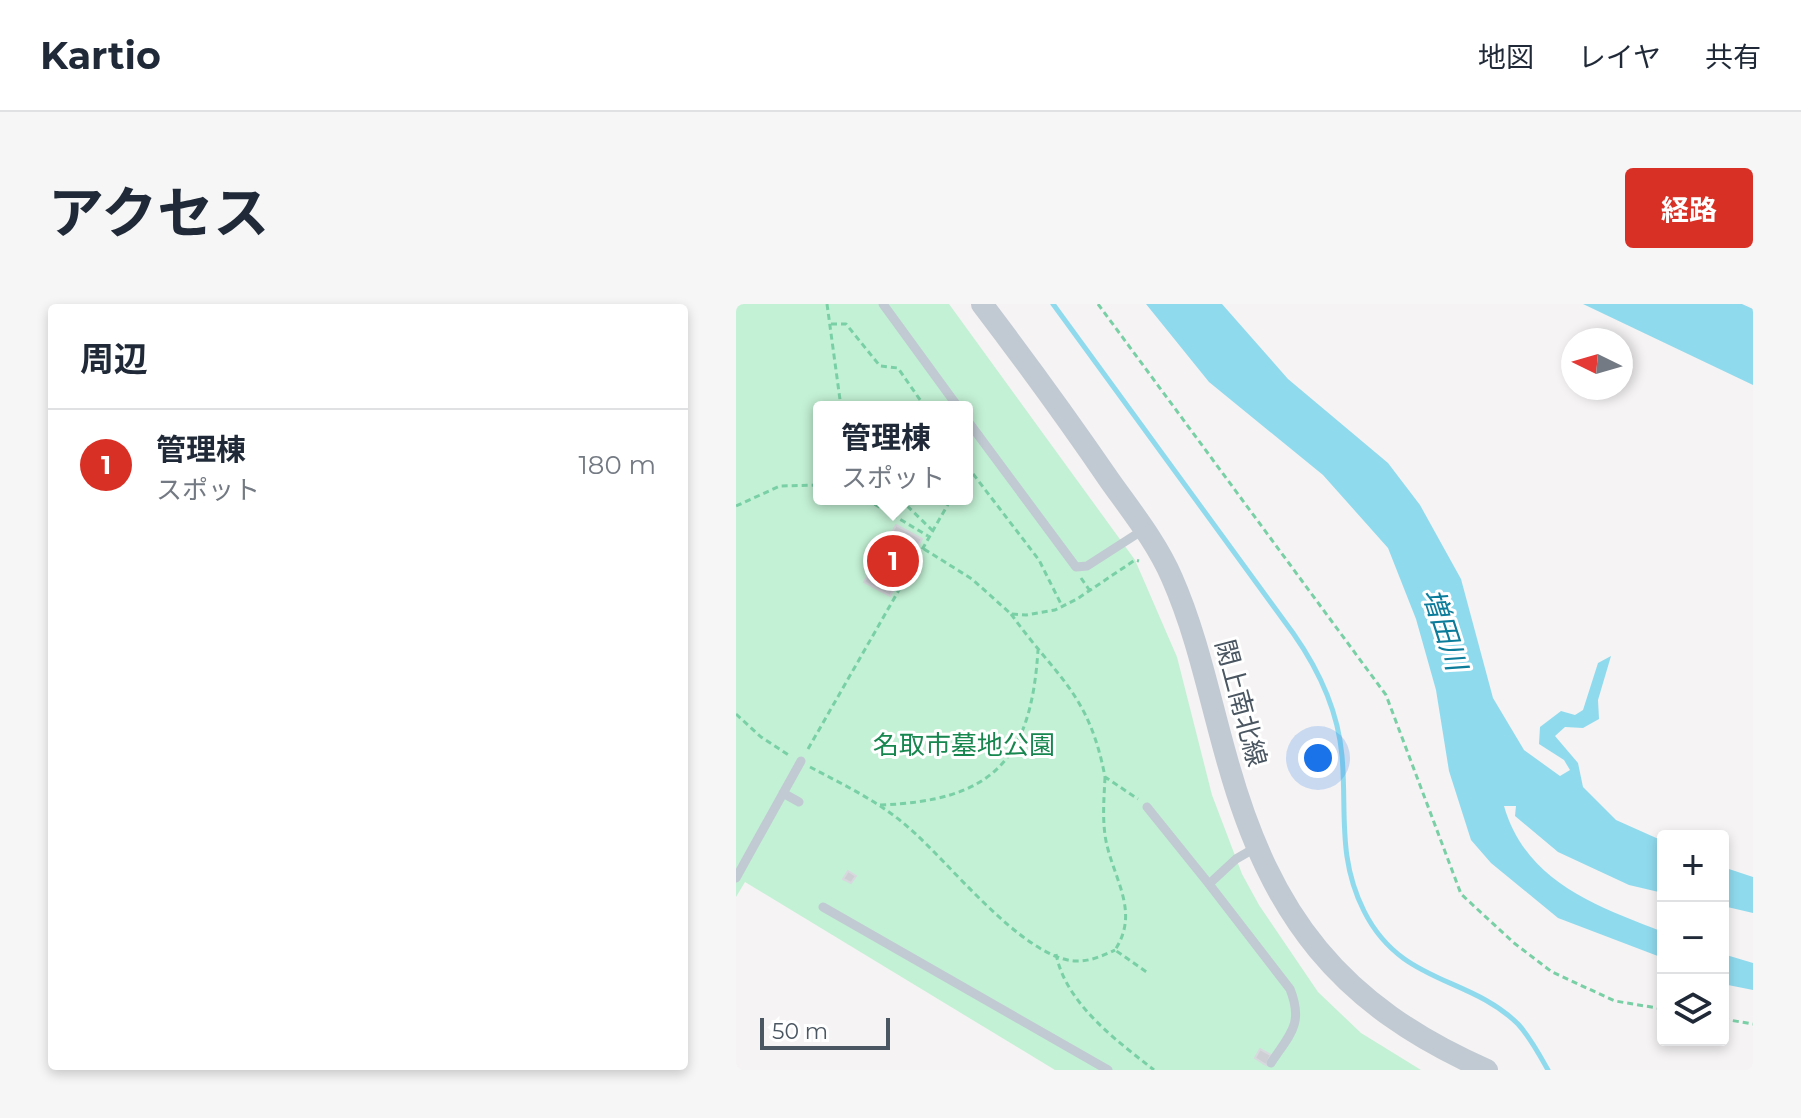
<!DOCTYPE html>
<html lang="ja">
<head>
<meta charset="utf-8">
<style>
  body { margin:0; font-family:Montserrat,"Noto Sans JP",sans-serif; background:#f6f6f7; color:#1f2937 }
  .controls { position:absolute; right:24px; bottom:24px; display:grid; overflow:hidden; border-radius:8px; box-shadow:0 4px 12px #0003 }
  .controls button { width:72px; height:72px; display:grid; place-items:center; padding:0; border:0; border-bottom:2px solid #e0e1e3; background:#fff; color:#1f2937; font:40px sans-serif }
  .compass { position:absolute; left:825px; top:24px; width:72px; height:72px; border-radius:50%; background:#fff; box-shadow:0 4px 12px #0003; rotate:275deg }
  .scale { position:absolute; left:24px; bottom:20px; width:130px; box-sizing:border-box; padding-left:8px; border:4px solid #4a5661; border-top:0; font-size:22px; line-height:28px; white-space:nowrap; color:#4a5661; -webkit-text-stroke:6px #fff; paint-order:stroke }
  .you { position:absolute; left:582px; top:454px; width:28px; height:28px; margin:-20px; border:6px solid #fff; border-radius:50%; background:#1a73e8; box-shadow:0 0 0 12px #1a73e833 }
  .badge { display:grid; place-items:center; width:52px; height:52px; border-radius:50%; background:#d93025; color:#fff; font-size:26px; font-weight:700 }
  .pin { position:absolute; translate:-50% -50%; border:4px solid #fff; box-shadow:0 2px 8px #0006 }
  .popup { position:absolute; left:77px; top:97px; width:160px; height:104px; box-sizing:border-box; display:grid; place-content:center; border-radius:8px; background:#fff; filter:drop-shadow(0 2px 6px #0005); font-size:26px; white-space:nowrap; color:#747a83 }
  .popup b { font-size:30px; color:#1f2937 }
  .popup::after { content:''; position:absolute; left:50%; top:100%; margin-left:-16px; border:16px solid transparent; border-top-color:#fff }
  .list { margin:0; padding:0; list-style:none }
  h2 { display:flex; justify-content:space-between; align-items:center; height:104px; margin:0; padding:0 32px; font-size:34px }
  h2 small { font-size:26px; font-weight:400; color:#747a83 }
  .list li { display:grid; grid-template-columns:52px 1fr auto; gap:24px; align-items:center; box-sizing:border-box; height:112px; padding:0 32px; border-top:2px solid #e0e1e3 }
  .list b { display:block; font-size:30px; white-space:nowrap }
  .list p { margin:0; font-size:26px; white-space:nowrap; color:#747a83 }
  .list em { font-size:26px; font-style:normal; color:#747a83 }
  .icon { flex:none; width:44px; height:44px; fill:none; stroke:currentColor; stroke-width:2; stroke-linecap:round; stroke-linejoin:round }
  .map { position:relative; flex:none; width:1017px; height:766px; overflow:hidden; border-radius:8px }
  header { display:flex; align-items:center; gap:48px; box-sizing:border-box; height:112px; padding:0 40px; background:#fff; border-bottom:2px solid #e0e1e3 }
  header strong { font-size:38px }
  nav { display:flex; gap:44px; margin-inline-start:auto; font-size:28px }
  .intro { display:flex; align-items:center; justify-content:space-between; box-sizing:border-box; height:192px; padding:0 48px }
  h1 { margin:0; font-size:56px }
  .button { padding:20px 36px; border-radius:8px; background:#d93025; color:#fff; font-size:28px; font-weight:700 }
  main { display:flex; gap:48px; padding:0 48px }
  aside { flex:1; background:#fff; border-radius:8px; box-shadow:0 4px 12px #0003 }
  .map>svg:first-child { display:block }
  .green { fill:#c3f1d5; fill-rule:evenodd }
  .water { fill:#90daee }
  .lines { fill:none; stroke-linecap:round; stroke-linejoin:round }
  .stream { stroke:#90daee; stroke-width:5 }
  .building { fill:#cdcfd5; stroke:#d7d9de; stroke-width:2 }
  .path { stroke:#7ad0a6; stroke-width:3; stroke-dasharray:6 4; stroke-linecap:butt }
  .service { stroke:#c1cad2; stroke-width:9 }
  .tertiary { stroke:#c1cad2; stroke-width:22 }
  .labels { text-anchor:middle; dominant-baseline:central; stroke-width:6; stroke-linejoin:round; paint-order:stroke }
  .street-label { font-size:26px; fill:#4a5661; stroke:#fff }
  .park-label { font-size:26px; fill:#17864f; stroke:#fff }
  .water-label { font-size:28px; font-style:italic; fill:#0c7c9b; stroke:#fff }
</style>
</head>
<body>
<header>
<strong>Kartio</strong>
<nav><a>地図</a><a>レイヤ</a><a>共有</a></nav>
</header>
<div class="intro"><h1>アクセス</h1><a class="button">経路</a></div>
<main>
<aside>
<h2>周辺<small></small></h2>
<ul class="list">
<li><span class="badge">1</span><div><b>管理棟</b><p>スポット</p></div><em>180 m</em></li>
</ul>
</aside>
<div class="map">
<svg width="1017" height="766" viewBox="0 0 1017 766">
  <rect width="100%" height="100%" fill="#f5f3f3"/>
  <!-- green -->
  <path class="green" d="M0,0H213L399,256L441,353L476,491L506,570L523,601L582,688L625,729L685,766H319L9,578L0,593ZM83,103H231V195H83Z"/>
  <!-- water -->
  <path class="water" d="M410,0H486L552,75L652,159L684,201L725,275L757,394L788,446L824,472L834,466L828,456L803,440L804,423L825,407L839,411L847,406L862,359L875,352L862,396L863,415L847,424L829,423L819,432L842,459L847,483L880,516L927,537V589L893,581L822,548L779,512L780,502H768C790,578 860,602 927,628V654L822,614L755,559L735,536L713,467L700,386L680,315L652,244L587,171L473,78Z
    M847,0H1006L1017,5V81Z
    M987,563L1017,573V609L987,602Z
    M987,650L1017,659V686L987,680Z"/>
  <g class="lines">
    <!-- stream -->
    <path class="stream" d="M317,0L557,329C583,366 602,406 606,452C611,508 601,553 628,607C665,681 732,671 782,720C794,733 803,750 812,766"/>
  </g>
  <!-- building -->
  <path class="building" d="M160,221L186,235L154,292L128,278Z
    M112,567L120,572L115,579L107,575Z
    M524,745L535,751L530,761L519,754Z"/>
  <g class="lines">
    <!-- path -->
    <path class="path" d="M91,0L105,103
      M362,0L650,391L725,590L778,639L816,668L879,697L927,705
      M95,20H110L144,62L162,64L189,103
      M231,162L303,256L326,302
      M231,166L236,159
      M130,195L192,232
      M164,195L197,227
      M0,202L44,182L83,181
      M188,245L236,275L275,310L290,311L319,306L341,295L399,256L403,257
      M345,274L354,287
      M275,310C321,374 353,389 369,473L402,495
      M0,410L25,433L54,452
      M72,445L215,195
      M74,463C108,481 144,498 173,524C213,558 285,652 338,657C353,658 366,652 379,646
      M369,473C368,495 366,516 370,537C378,576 404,608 379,646L412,669
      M144,501C256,497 295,457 302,346
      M320,650C330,700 380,736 418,766
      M987,715L1017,720"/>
    <!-- service -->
    <path class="service" d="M147,0L222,103
      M231,116L340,263L351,262L407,226
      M47,489L63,498
      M411,503L473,580
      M519,544L500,555L473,580L554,685C568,720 554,730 535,759
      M0,574L65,457
      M87,603L372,766"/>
    <!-- tertiary -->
    <path class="tertiary" d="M246,0C290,58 333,117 374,177C396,208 421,239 436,274C462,333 474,397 492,459C535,612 603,701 751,766"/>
  </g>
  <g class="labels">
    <!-- street labels -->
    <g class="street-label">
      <text transform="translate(505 399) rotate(75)">閖上南北線</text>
    </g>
    <!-- park labels -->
    <g class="park-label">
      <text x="228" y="441">名取市墓地公園</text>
    </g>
    <!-- water labels -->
    <g class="water-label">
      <text transform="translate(709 325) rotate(72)">増田川</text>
    </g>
  </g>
</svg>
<div class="controls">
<button>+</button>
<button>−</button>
<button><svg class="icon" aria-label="layers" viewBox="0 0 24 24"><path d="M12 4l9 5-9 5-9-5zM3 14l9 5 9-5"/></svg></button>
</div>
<svg class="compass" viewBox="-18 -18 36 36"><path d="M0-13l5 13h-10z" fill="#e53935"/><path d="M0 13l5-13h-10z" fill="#747a83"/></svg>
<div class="scale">50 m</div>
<div class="you"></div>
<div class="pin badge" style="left:157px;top:257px">1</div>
<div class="popup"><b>管理棟</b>スポット</div>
</div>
</main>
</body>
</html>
